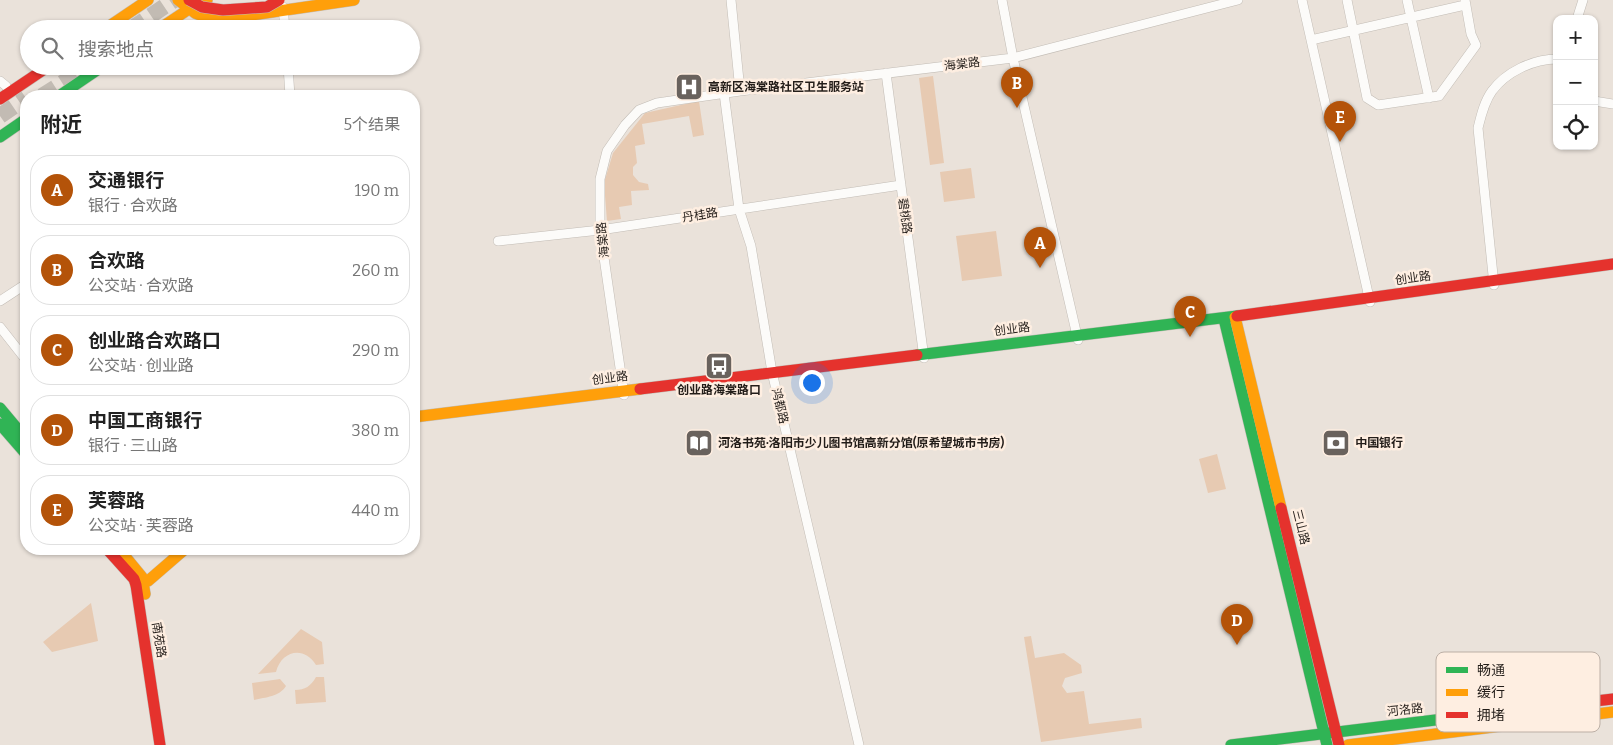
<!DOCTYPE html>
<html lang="zh">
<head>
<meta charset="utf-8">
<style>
  body { margin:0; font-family:Bitter,"Noto Sans SC",serif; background:#f6f6f6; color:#222 }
  .controls { position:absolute; right:15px; top:15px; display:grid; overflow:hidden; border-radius:10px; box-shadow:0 1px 4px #0004 }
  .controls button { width:45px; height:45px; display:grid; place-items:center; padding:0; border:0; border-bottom:1px solid #e0e0e0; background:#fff; color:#222; font:25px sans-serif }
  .you { position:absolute; left:811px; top:382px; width:18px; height:18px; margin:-12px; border:4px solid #fff; border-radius:50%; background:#1a73e8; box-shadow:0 0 0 8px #1a73e833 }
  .badge { display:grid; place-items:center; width:32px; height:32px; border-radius:50%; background:#b45309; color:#fff; font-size:16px; font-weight:700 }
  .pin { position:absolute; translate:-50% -41px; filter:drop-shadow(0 1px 2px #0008) }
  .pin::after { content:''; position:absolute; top:26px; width:18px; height:15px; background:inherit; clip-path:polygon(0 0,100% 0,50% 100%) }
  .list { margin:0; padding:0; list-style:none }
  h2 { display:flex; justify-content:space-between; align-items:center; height:65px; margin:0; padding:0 20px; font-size:21px }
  h2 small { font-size:16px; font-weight:400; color:#767676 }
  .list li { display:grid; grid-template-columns:32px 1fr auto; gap:15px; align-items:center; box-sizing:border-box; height:70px; margin:0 10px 10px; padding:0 10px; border:1px solid #e0e0e0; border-radius:20px }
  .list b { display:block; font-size:19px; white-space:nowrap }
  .list p { margin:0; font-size:16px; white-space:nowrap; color:#767676 }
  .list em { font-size:16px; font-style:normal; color:#767676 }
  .icon { flex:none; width:28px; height:28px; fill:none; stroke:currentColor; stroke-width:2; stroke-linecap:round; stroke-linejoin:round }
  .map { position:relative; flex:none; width:1613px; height:745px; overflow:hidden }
  .search { position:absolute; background:#fff; box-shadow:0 1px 4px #0004; left:20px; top:20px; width:400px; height:55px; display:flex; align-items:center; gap:12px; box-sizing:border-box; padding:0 18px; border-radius:28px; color:#767676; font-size:19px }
  .panel { position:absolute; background:#fff; box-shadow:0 1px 4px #0004; left:20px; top:90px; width:400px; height:465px; border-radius:20px }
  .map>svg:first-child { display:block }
  .green { fill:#e7cab2 }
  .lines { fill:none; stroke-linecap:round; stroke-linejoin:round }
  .highway-tunnel { stroke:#c2bbb3; stroke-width:16; stroke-dasharray:16 8; stroke-linecap:butt }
  .street-casing { stroke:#c2bcb5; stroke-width:10 }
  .fast-casing { stroke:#c2bcb5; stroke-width:12 }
  .slow-casing { stroke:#c2bcb5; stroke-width:12 }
  .jam-casing { stroke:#c2bcb5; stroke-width:12 }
  .street { stroke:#fcfbf9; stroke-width:9 }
  .fast { stroke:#30b455; stroke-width:11 }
  .slow { stroke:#ff9f0a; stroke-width:11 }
  .jam { stroke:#e5322d; stroke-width:11 }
  .jam-bridge-casing { stroke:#c2bcb5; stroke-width:12; stroke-linecap:butt }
  .jam-bridge { stroke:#e5322d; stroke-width:11 }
  .labels { text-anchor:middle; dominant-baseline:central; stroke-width:5; stroke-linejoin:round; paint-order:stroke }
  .street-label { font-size:12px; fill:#231d19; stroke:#feeee1 }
  .poi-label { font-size:12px; font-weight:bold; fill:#231d19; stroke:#feeee1; text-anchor:start }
  .key { fill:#feeee1; stroke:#bcafa5; stroke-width:1 }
  .key-label { font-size:14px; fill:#231d19 }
</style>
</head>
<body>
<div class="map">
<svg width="1613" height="745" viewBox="0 0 1613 745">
  <rect width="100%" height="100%" fill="#eae2da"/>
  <!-- green -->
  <path class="green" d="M933,76L944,163L930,165L919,78Z
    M699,101L704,135L693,137L689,116L642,124L645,144L635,146L637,163L633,167V175L639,182L648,184L649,190L631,191L632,205L619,207L621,219L607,221L604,183L613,153L645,113Z
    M971,168L975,198L944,202L940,172Z
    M996,231L1002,276L962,281L956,236Z
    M1217,454L1226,489L1208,493L1199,459Z
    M91,603L98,641L52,652L43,642Z
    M301,629L322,642L324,664L316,665C304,645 281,651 276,672L258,674Z
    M1031,636L1035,658L1064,653L1081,665L1082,673L1065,678L1062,686L1067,693L1084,691L1089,724L1141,718L1142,728L1041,742L1024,637Z
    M316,677H324L326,702L296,704L295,690C305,690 311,686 316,677Z
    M280,679L286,686C279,697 266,697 254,700L252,683Z"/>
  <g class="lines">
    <!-- highway-tunnel -->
    <path class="highway-tunnel" d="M131,29L174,0
      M42,96L89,66
      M0,116L26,98"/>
    <!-- street casing -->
    <g class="street-casing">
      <path id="street" d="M731,0L740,91
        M1002,0L1013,58L1078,340
        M1302,0L1370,302
        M1347,0L1367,98L1378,105L1439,96L1476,45L1471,34L1465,0
        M1407,0L1429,98
        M283,7L285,29
        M1577,19L1583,0
        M1311,40L1465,5
        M288,66L290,96
        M886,73L924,358
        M0,81L6,86
        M724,93L739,209L751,246L772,372L859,745
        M1594,101L1613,104
        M498,241L600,230L901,185
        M1494,285L1478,128C1481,116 1484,102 1492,91C1506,72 1533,59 1557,59
        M0,301L26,284
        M0,327L26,360
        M624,395L600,230V179L607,151L625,125L639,110L657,103L740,91L1013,58L1238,0"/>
    </g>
    <!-- fast casing -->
    <g class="fast-casing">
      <path id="fast" d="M59,96L103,66
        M0,137L26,119
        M1225,323L1327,745
        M917,355L1237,316
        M0,408L26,439
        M0,424L26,454
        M1231,745L1468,716"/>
    </g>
    <!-- slow casing -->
    <g class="slow-casing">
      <path id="slow" d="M178,0L195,13L206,17L231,18L354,0
        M105,29L148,0
        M159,29L189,9L207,0
        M1235,317L1281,508
        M414,417L640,389
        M119,549L142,577L145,594
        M136,585L148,581L185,549
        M1348,745L1613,712"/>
    </g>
    <!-- jam casing -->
    <g class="jam-casing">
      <path id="jam" d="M0,99L49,66
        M1237,316L1613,264
        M640,389L917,355
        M1281,508L1339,745
        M107,549L134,579L136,585L160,745
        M1468,716L1613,699"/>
    </g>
    <!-- street -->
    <use href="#street" class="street"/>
    <!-- fast -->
    <use href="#fast" class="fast"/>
    <!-- slow -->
    <use href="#slow" class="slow"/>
    <!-- jam -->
    <use href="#jam" class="jam"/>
    <!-- jam-bridge casing -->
    <g class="jam-bridge-casing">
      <path id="jam-bridge" d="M189,0L202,7L223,10L267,7L279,0"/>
    </g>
    <!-- jam-bridge -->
    <use href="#jam-bridge" class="jam-bridge"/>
  </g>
  <!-- icons -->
  <defs>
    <g id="hospital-square" transform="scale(1.4375)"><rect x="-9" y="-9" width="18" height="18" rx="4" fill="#69625d" stroke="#feeee1"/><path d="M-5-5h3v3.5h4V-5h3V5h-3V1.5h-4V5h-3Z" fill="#fff"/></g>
    <g id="bus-square" transform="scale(1.4375)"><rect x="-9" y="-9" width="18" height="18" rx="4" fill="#69625d" stroke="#feeee1"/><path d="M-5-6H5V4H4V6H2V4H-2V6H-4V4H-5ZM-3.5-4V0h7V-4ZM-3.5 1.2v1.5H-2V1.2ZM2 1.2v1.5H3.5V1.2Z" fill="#fff"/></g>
    <g id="library-square" transform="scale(1.4375)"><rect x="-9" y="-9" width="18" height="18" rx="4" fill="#69625d" stroke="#feeee1"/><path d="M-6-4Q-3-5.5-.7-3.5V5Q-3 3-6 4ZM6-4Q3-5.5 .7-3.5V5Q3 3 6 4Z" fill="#fff"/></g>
    <g id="bank-square" transform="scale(1.4375)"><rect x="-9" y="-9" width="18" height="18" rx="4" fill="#69625d" stroke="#feeee1"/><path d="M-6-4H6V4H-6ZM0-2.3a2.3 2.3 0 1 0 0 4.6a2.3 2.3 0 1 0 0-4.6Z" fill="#fff"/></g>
  </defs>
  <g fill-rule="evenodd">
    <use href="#hospital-square" x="689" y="87"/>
    <use href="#bus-square" x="719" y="366"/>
    <use href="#library-square" x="699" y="443"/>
    <use href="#bank-square" x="1336" y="443"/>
  </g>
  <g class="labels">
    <!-- street labels -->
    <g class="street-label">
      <text transform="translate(962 64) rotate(-7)">海棠路</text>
      <text transform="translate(700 215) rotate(-9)">丹桂路</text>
      <text transform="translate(905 216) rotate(82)">碧桃路</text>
      <text transform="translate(603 240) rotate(-96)">海棠路</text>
      <text transform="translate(1413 278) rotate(-8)">创业路</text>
      <text transform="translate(1012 329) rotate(-7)">创业路</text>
      <text transform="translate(610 378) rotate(-7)">创业路</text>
      <text transform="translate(780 406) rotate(77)">鸿都路</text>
      <text transform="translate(1301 527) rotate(76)">三山路</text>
      <text transform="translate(159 640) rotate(81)">南苑路</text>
      <text transform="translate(1405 710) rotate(-6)">河洛路</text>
    </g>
    <!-- poi labels -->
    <g class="poi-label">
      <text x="708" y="87">高新区海棠路社区卫生服务站</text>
      <text x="719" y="390" text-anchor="middle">创业路海棠路口</text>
      <text x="718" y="443">河洛书苑·洛阳市少儿图书馆高新分馆(原希望城市书房)</text>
      <text x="1355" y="443">中国银行</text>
    </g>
  </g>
  <!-- legend -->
  <rect x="1436" y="652" width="164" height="80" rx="8" class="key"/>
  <rect x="1446" y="667" width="22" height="6" fill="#30b455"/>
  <rect x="1446" y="689" width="22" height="7" fill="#ff9f0a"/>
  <rect x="1446" y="712" width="22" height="6" fill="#e5322d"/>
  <g class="key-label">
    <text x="1477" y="675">畅通</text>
    <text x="1477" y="697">缓行</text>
    <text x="1477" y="720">拥堵</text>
  </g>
</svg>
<div class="controls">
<button>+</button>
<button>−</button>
<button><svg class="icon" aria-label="locate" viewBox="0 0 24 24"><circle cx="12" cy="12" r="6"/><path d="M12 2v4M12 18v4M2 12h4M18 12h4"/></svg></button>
</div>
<div class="you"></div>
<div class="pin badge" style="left:1040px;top:268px">A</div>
<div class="pin badge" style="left:1017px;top:108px">B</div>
<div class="pin badge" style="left:1190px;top:337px">C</div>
<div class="pin badge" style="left:1237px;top:645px">D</div>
<div class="pin badge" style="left:1340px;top:142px">E</div>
<div class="search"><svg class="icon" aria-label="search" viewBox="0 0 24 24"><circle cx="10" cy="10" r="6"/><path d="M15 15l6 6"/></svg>搜索地点</div>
<section class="panel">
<h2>附近<small>5个结果</small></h2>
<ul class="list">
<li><span class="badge">A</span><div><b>交通银行</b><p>银行 · 合欢路</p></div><em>190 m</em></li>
<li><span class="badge">B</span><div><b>合欢路</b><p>公交站 · 合欢路</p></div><em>260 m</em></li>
<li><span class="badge">C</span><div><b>创业路合欢路口</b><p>公交站 · 创业路</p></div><em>290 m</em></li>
<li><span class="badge">D</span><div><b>中国工商银行</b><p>银行 · 三山路</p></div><em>380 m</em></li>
<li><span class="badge">E</span><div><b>芙蓉路</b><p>公交站 · 芙蓉路</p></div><em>440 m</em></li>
</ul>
</section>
</div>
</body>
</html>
